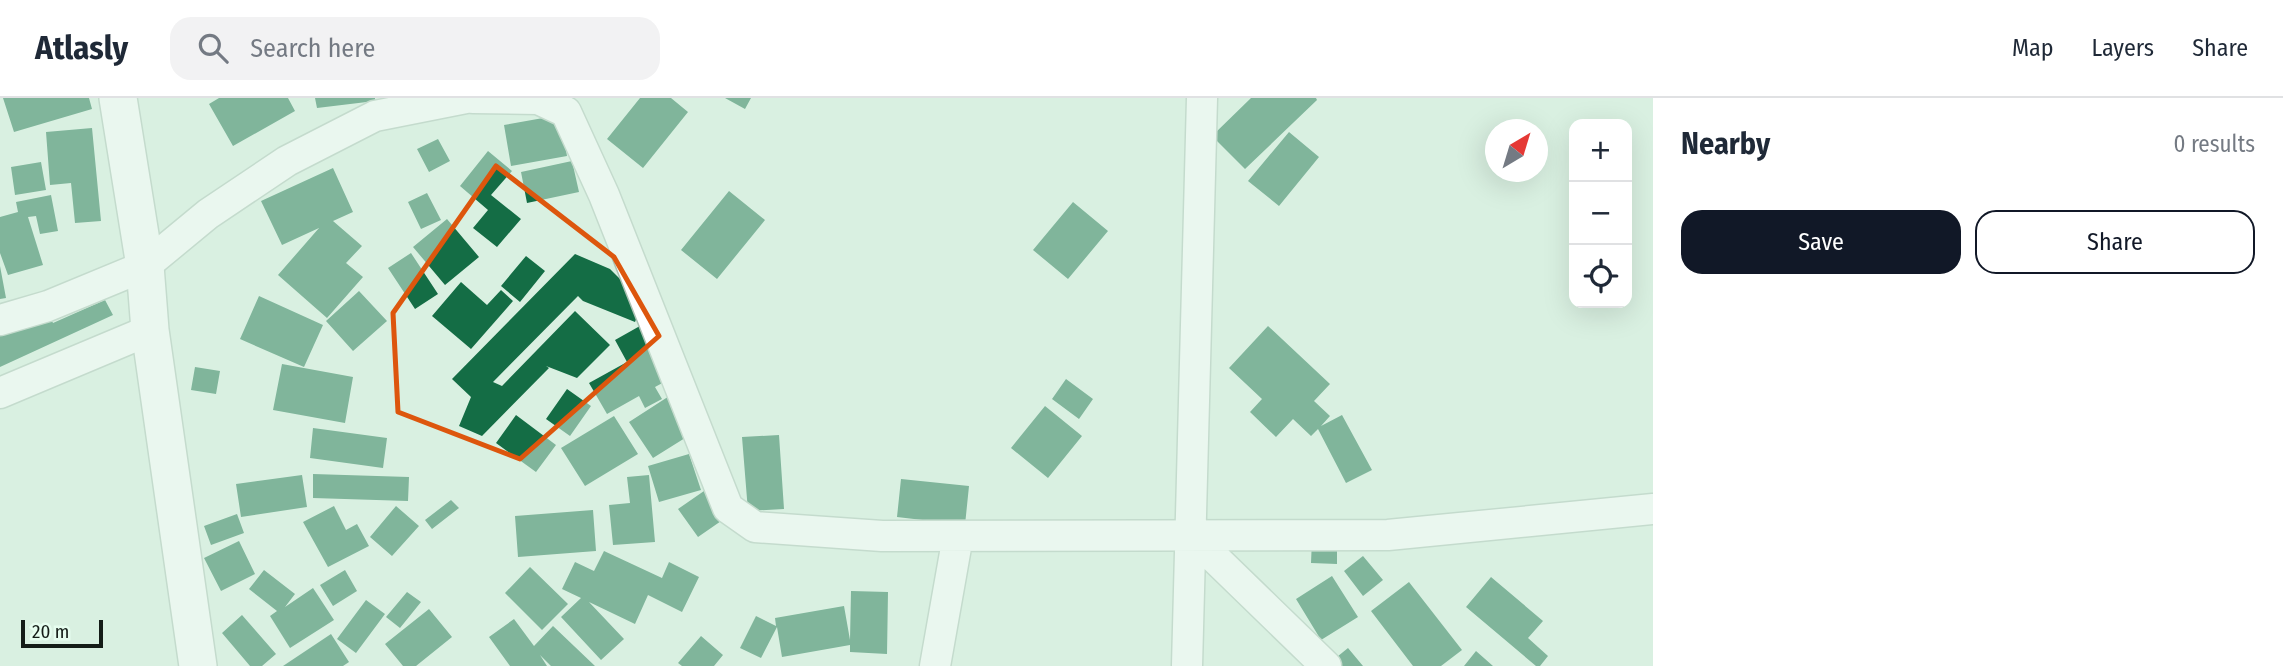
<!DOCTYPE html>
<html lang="en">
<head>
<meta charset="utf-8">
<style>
  body { margin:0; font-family:"Fira Sans Condensed",sans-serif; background:#f2f2f3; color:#1f2937 }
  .controls { position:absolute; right:21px; top:21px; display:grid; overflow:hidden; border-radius:14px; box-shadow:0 7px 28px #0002 }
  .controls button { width:63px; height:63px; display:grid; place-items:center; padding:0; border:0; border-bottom:2px solid #e0e1e3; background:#fff; color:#1f2937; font:35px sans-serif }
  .compass { position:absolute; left:1485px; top:21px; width:63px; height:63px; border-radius:50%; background:#fff; box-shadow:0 7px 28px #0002; rotate:38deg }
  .scale { position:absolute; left:21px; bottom:18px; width:82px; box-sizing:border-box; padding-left:7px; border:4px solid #141c17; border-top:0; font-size:19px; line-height:24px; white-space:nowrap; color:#141c17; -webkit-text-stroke:5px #e6fdef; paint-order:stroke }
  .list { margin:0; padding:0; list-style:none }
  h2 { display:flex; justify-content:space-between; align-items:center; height:91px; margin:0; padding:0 28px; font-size:30px }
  h2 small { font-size:23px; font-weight:400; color:#747a83 }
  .actions { display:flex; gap:14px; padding:21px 28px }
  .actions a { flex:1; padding:16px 0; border:2px solid #111827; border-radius:21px; text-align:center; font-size:24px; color:#111827 }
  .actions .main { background:#111827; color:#fff }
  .icon { flex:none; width:38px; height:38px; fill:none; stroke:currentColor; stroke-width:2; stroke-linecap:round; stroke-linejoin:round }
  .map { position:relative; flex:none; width:1653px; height:568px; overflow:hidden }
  header { display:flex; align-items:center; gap:42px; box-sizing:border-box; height:98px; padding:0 35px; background:#fff; border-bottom:2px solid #e0e1e3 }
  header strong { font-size:33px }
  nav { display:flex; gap:38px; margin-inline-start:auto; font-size:24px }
  .search { width:490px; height:63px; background:#f2f2f3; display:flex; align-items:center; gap:18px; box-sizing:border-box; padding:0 24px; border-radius:21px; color:#747a83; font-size:26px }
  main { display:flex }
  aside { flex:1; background:#fff }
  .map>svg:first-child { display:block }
  .building { fill:#146d45 }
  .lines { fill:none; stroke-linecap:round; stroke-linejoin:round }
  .minor-casing { stroke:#acc2b4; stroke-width:33 }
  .tertiary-casing { stroke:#acc2b4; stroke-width:40 }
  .minor { stroke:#fff; stroke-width:30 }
  .tertiary { stroke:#fff; stroke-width:37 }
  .marked { fill:none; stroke:#dd560d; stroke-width:5; stroke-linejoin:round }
</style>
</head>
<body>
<header>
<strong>Atlasly</strong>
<div class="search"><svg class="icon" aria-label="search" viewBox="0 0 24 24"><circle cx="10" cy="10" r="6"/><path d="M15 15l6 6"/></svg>Search here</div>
<nav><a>Map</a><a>Layers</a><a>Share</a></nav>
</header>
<main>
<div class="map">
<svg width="1653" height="568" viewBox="0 0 1653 568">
  <rect width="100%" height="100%" fill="#d9f0e1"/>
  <!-- building -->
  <path class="building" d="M3,0H89L92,11L14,34Z
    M219,0H288L295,13L233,48L209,6Z
    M315,0H375V3L317,10Z
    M640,0H671L688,14L643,70L607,41Z
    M725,0H751L745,11Z
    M1251,0H1316L1317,2L1245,71L1212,38Z
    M560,17L567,58L511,68L504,27Z
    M92,30L101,123L75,125L71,85L50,87L46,34Z
    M1289,34L1319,59L1279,108L1248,83Z
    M438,41L450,63L429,74L417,51Z
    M488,53L512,73L491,97L521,121L497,149L473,130L488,112L460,88Z
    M572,63L579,94L527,105L521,74Z
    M41,64L46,92L15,97L11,69Z
    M333,70L353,114L333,123L362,148L346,165L363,179L327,220L278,177L319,130L282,147L261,103Z
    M729,93L765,122L717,181L681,152Z
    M427,95L441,122L421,131L408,104Z
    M51,97L58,133L40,136L36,118L28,119L43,167L8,177L0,155V119L18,114L16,104Z
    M1073,104L1108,133L1068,181L1033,152Z
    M447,121L479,159L445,187L413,149Z
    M411,155L438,196L415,211L388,170Z
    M575,156L610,171L643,204L635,224L583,203L578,198L493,284L502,288L575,213L610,247L577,280L546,268L549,270L482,338L459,328L471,299L452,281Z
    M526,158L545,173L520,204L501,188Z
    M0,168L6,200L0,201Z
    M461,184L487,207L501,192L513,203L471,251L432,218Z
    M359,193L387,223L353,253L326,223Z
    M259,198L323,227L304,269L240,241Z
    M105,202L113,217L0,269V232L46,210L53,225Z
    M647,224L677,277L655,289L662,301L645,310L639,298L607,316L589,285L627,264L615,242Z
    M1268,228L1330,286L1314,303L1330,318L1321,328L1342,317L1372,372L1346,385L1318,331L1311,338L1293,321L1276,339L1250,314L1262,301L1229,270Z
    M282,266L353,279L345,325L273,312Z
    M195,269L220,273L216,296L191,292Z
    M1066,281L1093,301L1079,321L1052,301Z
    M567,291L591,308L570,338L546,321Z
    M677,293L701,330L653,360L629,324Z
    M1045,308L1082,338L1048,380L1011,350Z
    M516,317L556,347L536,374L496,345Z
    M614,318L638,356L585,388L561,350Z
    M313,330L387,340L383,370L310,360Z
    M779,337L784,411L748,413L742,339Z
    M689,356L701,392L659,404L648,368Z
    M313,376L409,379L408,403L313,400Z
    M302,377L307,409L241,419L236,386Z
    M649,377L655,444L613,447L609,407L630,405L627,379Z
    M901,381L969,388L965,427L897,419Z
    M704,393L724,421L698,439L678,411Z
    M451,402L459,410L432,431L425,422Z
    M334,408L346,432L357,426L369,448L328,469L303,424Z
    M396,408L419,428L392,458L370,439Z
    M593,412L596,453L518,459L515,418Z
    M237,416L244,435L211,447L204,428Z
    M1312,441L1337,442V466L1311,465Z
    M239,443L255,476L221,493L204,460Z
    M604,453L662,480L669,464L699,479L682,514L648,497L635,526L589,504L624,541L601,562L561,519L581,500L562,491L575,464L594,473Z
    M1363,458L1383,482L1363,498L1344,473Z
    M530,469L568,506L542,532L505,495Z
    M264,472L295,496L285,509L313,490L334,522L290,550L270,518L277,513L249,491Z
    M345,472L357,493L333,508L320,487Z
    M1332,478L1358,519L1321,542L1296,501Z
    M1491,479L1543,523L1528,540L1548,558L1540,568H1536L1466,509Z
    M1409,484L1462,552L1441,568H1413L1371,513Z
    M851,493L888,494L887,556L850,554V547L782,559L777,529L761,560L740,550L756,518L776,528L775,520L844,508L850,542Z
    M407,494L421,504L400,530L386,519Z
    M366,502L385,516L356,555L337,541Z
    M429,511L452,539L416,568H403L385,546Z
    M242,517L276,556L262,568H250L222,535Z
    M514,521L534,548L553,528L595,568H551L540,557L547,568H510L489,539Z
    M331,536L349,564L343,568H283Z
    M701,538L723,557L714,568H682L678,565Z
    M1348,550L1363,568H1336L1332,563Z
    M1476,553L1493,568H1464Z"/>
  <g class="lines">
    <!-- minor casing -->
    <g class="minor-casing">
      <path id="minor" d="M473,0L538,1L566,14L604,97L728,410L755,429L882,438L1388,437L1653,411
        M0,222L48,208L145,168L208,116L287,63L375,18L466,0
        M0,295L150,232
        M1190,436L1326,568
        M935,568L958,438
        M1187,568L1202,0"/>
    </g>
    <!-- tertiary casing -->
    <g class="tertiary-casing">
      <path id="tertiary" d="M118,0L145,168L150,232L198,568"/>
    </g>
    <!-- minor -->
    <use href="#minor" class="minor"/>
    <!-- tertiary -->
    <use href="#tertiary" class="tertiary"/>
  </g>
  <!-- marked area -->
  <path d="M0 0H1653V568H0ZM496,68L614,159L659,238L520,361L398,314L393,215Z" fill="#d9f0e1" fill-opacity=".55" fill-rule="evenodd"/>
  <path class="marked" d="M496,68L614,159L659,238L520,361L398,314L393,215Z"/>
</svg>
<div class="controls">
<button>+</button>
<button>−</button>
<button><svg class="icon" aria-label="locate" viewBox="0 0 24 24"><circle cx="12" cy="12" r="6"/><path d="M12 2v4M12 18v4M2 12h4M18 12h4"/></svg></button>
</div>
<svg class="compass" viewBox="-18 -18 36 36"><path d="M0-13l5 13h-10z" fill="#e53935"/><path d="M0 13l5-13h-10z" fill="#747a83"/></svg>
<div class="scale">20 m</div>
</div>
<aside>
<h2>Nearby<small>0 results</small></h2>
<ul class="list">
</ul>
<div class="actions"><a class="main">Save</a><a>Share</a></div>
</aside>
</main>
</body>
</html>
